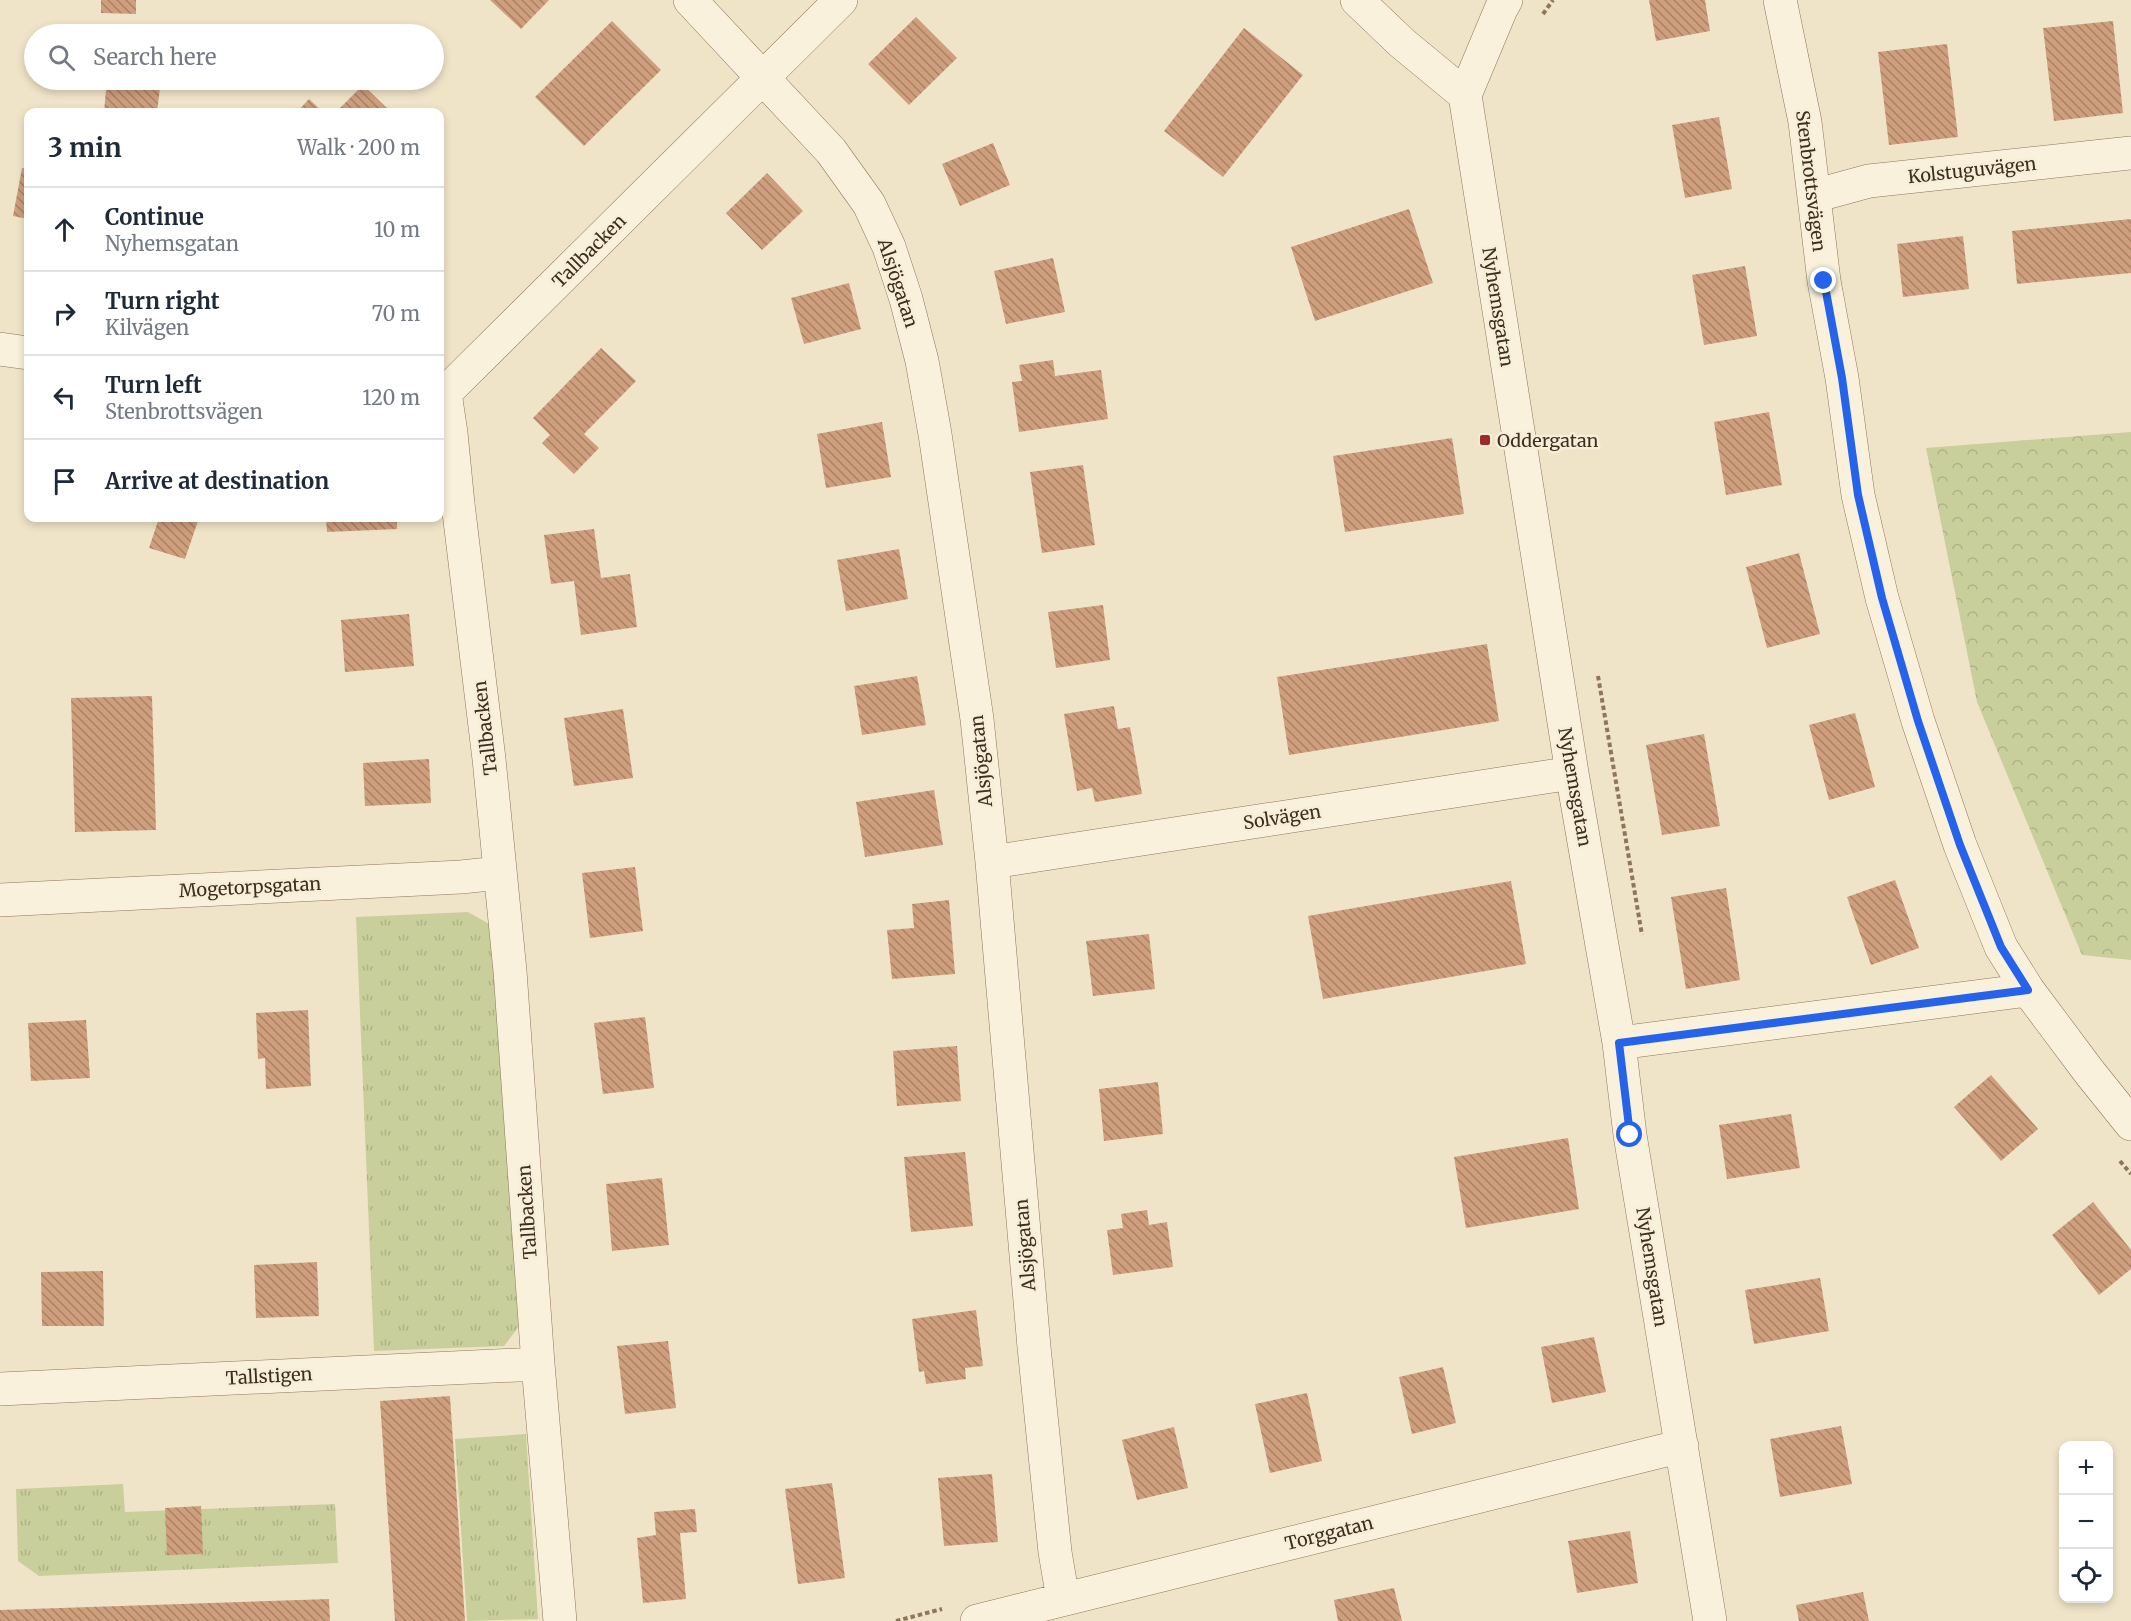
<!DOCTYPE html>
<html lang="en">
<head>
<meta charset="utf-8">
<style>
  body { margin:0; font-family:Merriweather,serif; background:#f6f6f7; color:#1f2937 }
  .controls { position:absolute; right:18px; bottom:18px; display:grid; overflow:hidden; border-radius:12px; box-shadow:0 3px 9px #0003 }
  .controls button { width:54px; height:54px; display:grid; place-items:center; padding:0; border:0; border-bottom:2px solid #e0e1e3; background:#fff; color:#1f2937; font:30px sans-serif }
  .stop { position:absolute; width:18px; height:18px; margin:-14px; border:4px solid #2563eb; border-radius:50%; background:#fff }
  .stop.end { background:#2563eb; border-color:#fff; box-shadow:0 2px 6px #0008 }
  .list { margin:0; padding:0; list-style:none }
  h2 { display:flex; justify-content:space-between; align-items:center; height:78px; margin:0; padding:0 24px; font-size:26px }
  h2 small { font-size:20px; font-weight:400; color:#747a83 }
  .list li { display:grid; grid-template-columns:39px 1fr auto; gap:18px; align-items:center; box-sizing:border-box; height:84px; padding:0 24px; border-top:2px solid #e0e1e3 }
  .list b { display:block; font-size:22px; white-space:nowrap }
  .list p { margin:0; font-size:20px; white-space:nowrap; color:#747a83 }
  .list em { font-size:20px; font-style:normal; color:#747a83 }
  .icon { flex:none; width:33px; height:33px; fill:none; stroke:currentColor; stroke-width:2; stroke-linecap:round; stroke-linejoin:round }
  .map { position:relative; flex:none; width:2131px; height:1621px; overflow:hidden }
  .search { position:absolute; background:#fff; box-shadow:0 3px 9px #0003; left:24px; top:24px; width:420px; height:66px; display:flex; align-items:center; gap:15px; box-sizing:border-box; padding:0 21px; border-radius:33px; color:#747a83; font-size:22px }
  .panel { position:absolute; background:#fff; box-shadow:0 3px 9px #0003; left:24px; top:108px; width:420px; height:414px; border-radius:12px }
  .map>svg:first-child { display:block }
  .grass { fill:url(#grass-tufts) }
  .forest { fill:url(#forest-crowns) }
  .building { fill:url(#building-back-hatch) }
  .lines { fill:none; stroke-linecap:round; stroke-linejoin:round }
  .minor-casing { stroke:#8d765c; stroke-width:34 }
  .path { stroke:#8d765c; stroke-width:4; stroke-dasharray:4.5 3; stroke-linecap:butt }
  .minor { stroke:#faf1dc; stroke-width:33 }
  .route { stroke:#2563eb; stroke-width:8 }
  .poi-dot { fill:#9e2a2b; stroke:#f7eed8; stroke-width:2 }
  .labels { text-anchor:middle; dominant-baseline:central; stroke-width:5; stroke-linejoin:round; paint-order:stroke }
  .street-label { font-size:18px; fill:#3d2e20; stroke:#f7eed8 }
  .poi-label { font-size:18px; fill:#3d2e20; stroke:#f7eed8; text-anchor:start }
</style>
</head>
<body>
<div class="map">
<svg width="2131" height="1621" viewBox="0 0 2131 1621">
  <defs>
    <pattern id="grass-tufts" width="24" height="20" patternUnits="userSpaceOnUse" patternTransform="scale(1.5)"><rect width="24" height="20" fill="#c9cf9b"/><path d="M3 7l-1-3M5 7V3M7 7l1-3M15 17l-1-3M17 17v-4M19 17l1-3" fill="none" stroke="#aeb285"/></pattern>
    <pattern id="forest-crowns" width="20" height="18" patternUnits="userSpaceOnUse" patternTransform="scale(1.5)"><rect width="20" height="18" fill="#c9cf9b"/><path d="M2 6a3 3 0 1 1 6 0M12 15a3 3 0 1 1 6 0" fill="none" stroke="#aeb285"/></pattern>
    <pattern id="building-back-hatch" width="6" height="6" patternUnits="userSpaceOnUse" patternTransform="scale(1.5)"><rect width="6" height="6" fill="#cf9f7d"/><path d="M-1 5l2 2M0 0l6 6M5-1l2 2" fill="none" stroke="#a98266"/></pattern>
  </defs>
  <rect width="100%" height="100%" fill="#f0e4c8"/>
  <!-- grass -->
  <path class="grass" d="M468,912L491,925L520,1325L504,1346L374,1351L356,917Z
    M526,1434L538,1619L467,1621L455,1439Z
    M123,1484L125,1512L335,1504L338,1563L39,1576L18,1561L16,1489Z"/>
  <!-- forest -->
  <path class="forest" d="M2131,432V960L2082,955L1977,702L1926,448Z"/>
  <!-- building -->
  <path class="building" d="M101,0H136V14L101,13Z
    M490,0H549L521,29Z
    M1649,0H1705L1710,31L1656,41Z
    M916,17L957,58L909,105L868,64Z
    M612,21L661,70L584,146L535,97Z
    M2113,21L2123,113L2054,121L2043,28Z
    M1244,28L1303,75L1223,177L1164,131Z
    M1947,44L1958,137L1889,145L1878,52Z
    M107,80H161L157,112H104Z
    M363,85L391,112H336Z
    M309,99L323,112H297Z
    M1719,117L1732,189L1685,198L1672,125Z
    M993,143L1010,185L960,206L942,164Z
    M22,168L28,169V219L13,216Z
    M767,173L803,211L762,250L726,213Z
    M1409,209L1433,283L1315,321L1291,247Z
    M2131,219V273L2017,284L2012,231Z
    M1963,236L1969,289L1903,297L1897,244Z
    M1053,258L1065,312L1006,324L994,271Z
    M1745,266L1757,336L1704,345L1692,275Z
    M849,283L861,329L804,344L791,298Z
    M601,348L636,381L584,434L599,448L574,474L542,443L550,435L533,418Z
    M1053,360L1055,376L1101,370L1108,419L1019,432L1012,382L1022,381L1019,365Z
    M1769,412L1782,485L1726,495L1714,422Z
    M882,422L891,477L826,488L817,434Z
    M1452,438L1464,514L1345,532L1333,456Z
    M1083,465L1095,545L1042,553L1030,472Z
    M159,518H199L185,559L149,548Z
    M326,518H397V529L327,532Z
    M594,529L601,578L630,574L637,627L581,635L574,581L551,584L544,535Z
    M899,549L908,599L846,611L837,560Z
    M1799,553L1820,634L1767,648L1746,567Z
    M1103,605L1110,660L1056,668L1048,612Z
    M409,614L414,666L345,672L341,620Z
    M1487,644L1499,721L1289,755L1277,677Z
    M917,676L926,725L862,735L854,686Z
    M152,696L156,830L75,832L71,698Z
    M1114,706L1118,729L1130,727L1142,794L1095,802L1092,788L1077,791L1064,714Z
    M623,709L633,778L574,786L564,718Z
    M1855,713L1875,787L1829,800L1809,725Z
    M1704,734L1720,826L1662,835L1646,745Z
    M429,759L431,803L365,806L363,763Z
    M934,790L943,845L865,857L856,802Z
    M635,867L643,931L590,938L582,873Z
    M1895,880L1919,948L1871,965L1847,897Z
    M1511,881L1526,964L1323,999L1308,916Z
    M1726,888L1740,980L1686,989L1671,897Z
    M949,900L955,974L892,979L887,930L914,928L912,904Z
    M1149,934L1155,989L1093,996L1086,941Z
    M308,1010L311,1086L266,1089L265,1058L258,1059L256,1013Z
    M645,1017L654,1088L603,1094L594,1023Z
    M86,1020L90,1078L31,1081L28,1023Z
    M957,1046L961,1101L897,1106L893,1051Z
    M1991,1075L2038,1129L2001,1161L1954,1107Z
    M1158,1082L1163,1134L1104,1141L1099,1089Z
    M1791,1114L1800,1168L1727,1179L1719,1125Z
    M1568,1138L1579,1209L1466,1228L1454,1157Z
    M965,1152L973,1226L911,1232L904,1157Z
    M662,1178L669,1245L612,1251L606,1184Z
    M2093,1202L2131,1250V1269L2099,1295L2052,1235Z
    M1147,1210L1149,1225L1167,1222L1173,1267L1113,1275L1107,1230L1123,1228L1121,1214Z
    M317,1262L319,1316L256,1318L254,1265Z
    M103,1271L104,1326H42L41,1272Z
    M1820,1278L1829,1331L1754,1344L1745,1290Z
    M976,1310L983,1366L965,1368L966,1379L926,1384L924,1371L919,1372L912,1319Z
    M1594,1337L1606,1392L1552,1403L1541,1347Z
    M668,1341L676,1408L625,1414L617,1346Z
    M1443,1367L1456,1423L1412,1434L1399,1377Z
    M1307,1393L1322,1461L1270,1473L1255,1404Z
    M450,1396L465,1621H395L380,1401Z
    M1841,1426L1852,1484L1780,1497L1770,1439Z
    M1174,1427L1188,1488L1137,1500L1122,1440Z
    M992,1474L998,1542L944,1546L938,1478Z
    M832,1483L845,1578L798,1584L785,1489Z
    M201,1506L203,1554L167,1555L165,1508Z
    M695,1509L697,1532L680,1533L686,1599L643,1603L637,1538L656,1535L654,1512Z
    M1630,1531L1638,1583L1577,1593L1568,1541Z
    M1394,1588L1402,1621H1338L1334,1600Z
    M1863,1592L1869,1621H1799L1796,1605Z
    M329,1599L330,1621H0V1610Z"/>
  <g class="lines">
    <!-- minor casing -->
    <g class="minor-casing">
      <path id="minor" d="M690,0L831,151L869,204L889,247L906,299L922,361L935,434L977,719L992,862L1034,1347L1055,1552L1063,1599
        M1357,0L1402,43L1465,95L1572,773L1619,1043L1630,1135L1710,1621
        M1780,0L1805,122L1824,281L1842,378L1858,495L1882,598L1918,721L1960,845L2001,947L2028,990L2090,1073L2131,1124
        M1465,95L1501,9L1506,0
        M1814,196L1869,181L2131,153
        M0,349L28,353
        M992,862L1572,773
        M0,900L461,877L499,873
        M1619,1043L2028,990
        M0,1389L538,1364
        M560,1621L538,1364L510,971L489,759L458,504L451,433L445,393L841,0
        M977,1621L1682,1446"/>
    </g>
    <!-- path -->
    <path class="path" d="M1543,14L1553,0
      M1598,676L1642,935
      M2120,1161L2131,1174
      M896,1621L942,1609"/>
    <!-- minor -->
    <use href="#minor" class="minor"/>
  </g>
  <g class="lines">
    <!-- route -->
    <path class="route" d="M1630,1135L1619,1043L2028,990L2001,947L1960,845L1918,721L1882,598L1858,495L1842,378L1824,281"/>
  </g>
  <!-- markers -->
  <rect class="poi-dot" x="1479" y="434" width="12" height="12" rx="3"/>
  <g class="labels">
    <!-- street labels -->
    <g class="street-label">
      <text transform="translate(1972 170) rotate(-6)">Kolstuguvägen</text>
      <text transform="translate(1811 181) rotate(83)">Stenbrottsvägen</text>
      <text transform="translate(589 251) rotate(-45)">Tallbacken</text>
      <text transform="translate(898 283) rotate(72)">Alsjögatan</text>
      <text transform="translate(1498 307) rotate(81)">Nyhemsgatan</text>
      <text transform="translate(485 728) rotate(-97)">Tallbacken</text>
      <text transform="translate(981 761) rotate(-96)">Alsjögatan</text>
      <text transform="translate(1575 787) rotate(80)">Nyhemsgatan</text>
      <text transform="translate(1282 817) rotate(-9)">Solvägen</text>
      <text transform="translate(250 887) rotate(-3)">Mogetorpsgatan</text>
      <text transform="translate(527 1212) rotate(-94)">Tallbacken</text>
      <text transform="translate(1025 1245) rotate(-95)">Alsjögatan</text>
      <text transform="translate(1652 1267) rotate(81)">Nyhemsgatan</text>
      <text transform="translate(269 1376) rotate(-3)">Tallstigen</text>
      <text transform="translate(1329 1533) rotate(-14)">Torggatan</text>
    </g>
    <!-- poi labels -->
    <g class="poi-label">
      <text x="1497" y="440">Oddergatan</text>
    </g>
  </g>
</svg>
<div class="controls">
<button>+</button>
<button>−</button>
<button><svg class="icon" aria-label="locate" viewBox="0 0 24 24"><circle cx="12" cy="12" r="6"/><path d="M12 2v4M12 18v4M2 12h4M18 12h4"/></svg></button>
</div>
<div class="stop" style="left:1630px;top:1135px"></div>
<div class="stop end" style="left:1824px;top:281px"></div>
<div class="search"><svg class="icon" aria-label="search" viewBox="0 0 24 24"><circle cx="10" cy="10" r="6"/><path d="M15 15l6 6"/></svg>Search here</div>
<section class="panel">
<h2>3 min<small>Walk · 200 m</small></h2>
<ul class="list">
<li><svg class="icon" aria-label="ahead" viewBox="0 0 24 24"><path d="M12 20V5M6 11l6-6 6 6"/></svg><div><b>Continue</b><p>Nyhemsgatan</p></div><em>10 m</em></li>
<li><svg class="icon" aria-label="right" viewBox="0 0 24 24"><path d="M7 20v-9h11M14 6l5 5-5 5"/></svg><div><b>Turn right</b><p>Kilvägen</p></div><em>70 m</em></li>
<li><svg class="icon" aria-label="left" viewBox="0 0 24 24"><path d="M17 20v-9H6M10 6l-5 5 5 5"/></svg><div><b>Turn left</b><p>Stenbrottsvägen</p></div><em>120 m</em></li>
<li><svg class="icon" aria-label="arrive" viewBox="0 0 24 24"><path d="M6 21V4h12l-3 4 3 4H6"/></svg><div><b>Arrive at destination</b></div></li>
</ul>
</section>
</div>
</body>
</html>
